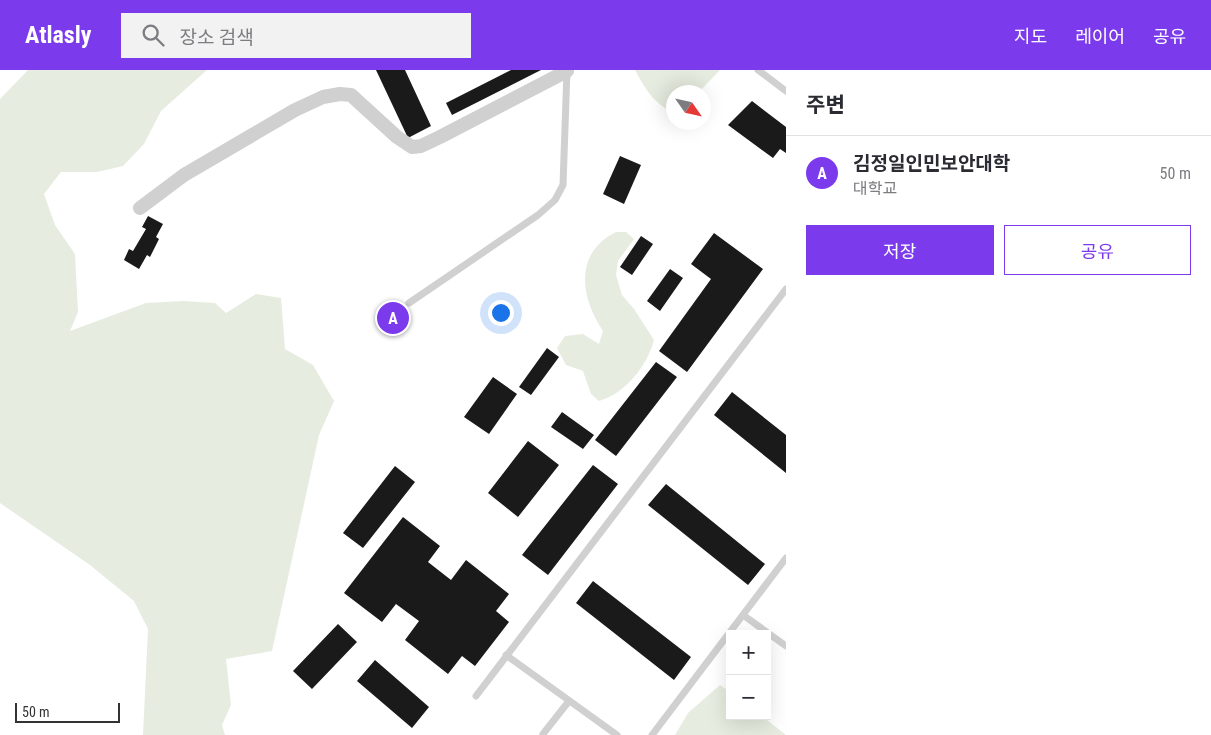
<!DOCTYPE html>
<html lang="ko">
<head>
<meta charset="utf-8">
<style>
  body { margin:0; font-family:"Roboto Condensed","Noto Sans KR",sans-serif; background:#f2f2f3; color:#2b2b33 }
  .controls { position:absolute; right:15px; bottom:15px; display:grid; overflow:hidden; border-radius:0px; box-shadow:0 5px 20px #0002 }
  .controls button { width:45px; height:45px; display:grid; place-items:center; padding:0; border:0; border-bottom:1px solid #e1e1e2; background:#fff; color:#2b2b33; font:25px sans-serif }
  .compass { position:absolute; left:666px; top:15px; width:45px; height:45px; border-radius:50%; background:#fff; box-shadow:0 5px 20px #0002; rotate:124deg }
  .scale { position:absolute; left:15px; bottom:12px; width:105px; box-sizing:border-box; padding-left:5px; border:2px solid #333; border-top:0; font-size:14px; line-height:18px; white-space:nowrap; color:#333; -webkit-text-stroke:4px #fff; paint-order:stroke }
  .you { position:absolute; left:500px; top:242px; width:18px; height:18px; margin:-12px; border:4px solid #fff; border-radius:50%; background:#1a73e8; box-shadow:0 0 0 8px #1a73e833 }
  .badge { display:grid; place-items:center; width:32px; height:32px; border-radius:50%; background:#7c3aed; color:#fff; font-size:16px; font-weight:700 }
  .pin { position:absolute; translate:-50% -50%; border:2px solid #fff; box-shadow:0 1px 5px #0006 }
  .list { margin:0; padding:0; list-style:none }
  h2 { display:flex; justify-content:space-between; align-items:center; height:65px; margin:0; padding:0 20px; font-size:21px }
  h2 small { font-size:16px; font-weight:400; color:#7c7c81 }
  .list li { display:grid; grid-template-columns:32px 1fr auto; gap:15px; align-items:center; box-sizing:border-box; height:75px; padding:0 20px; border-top:1px solid #e1e1e2 }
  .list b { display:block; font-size:19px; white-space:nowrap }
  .list p { margin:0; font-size:16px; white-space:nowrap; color:#7c7c81 }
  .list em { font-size:16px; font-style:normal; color:#7c7c81 }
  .actions { display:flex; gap:10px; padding:15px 20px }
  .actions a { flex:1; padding:11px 0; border:1px solid #7c3aed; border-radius:0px; text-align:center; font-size:18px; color:#7c3aed }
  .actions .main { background:#7c3aed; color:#fff }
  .icon { flex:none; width:28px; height:28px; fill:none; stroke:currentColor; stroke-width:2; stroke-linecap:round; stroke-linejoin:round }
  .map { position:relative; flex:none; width:786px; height:665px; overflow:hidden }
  header { display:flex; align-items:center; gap:30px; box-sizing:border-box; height:70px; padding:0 25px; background:#7c3aed; color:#fff }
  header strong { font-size:24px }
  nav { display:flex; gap:28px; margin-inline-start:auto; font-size:18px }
  .search { width:350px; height:45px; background:#f2f2f3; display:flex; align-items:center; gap:12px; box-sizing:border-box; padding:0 18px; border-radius:0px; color:#7c7c81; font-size:19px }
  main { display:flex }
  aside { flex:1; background:#fff }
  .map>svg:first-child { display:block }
  .green { fill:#e6ecdf }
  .building { fill:#1a1a1a }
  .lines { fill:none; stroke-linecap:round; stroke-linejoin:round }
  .service { stroke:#d0d0d0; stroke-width:7 }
  .minor { stroke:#d0d0d0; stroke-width:14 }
</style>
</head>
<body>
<header>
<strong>Atlasly</strong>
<div class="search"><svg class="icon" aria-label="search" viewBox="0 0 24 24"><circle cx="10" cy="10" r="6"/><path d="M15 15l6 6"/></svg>장소 검색</div>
<nav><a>지도</a><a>레이어</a><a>공유</a></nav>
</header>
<main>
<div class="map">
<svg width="786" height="665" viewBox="0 0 786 665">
  <rect width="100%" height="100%" fill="#fff"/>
  <!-- green -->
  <path class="green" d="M28,0H207L161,41L144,74L123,96L97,102H61L44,124L55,155L75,184L78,242L70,261L146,233L183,231L215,233L226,243L256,224L281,228L285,279L313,295L334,331L319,365L272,581L226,589L231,635L222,655L225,665H143L148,559L134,531L90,495L0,433V29Z
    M635,0H720L699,22H674L673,39L670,41C652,31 645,18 635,0Z
    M616,162H626L634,169L618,191L616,205L622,225L634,239L654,270C647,296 626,323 599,331L591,324L583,301L566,295L557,278L565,266L583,264L599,274L603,261C580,227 574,183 616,162Z
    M720,615L730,622V646H762L786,665H675L688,643Z"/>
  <!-- building -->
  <path class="building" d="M376,0H405L431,56L408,68Z
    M511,0H541L452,45L446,33Z
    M752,31L786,57V83L780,79L773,88L728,55Z
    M620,86L641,95L624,134L603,124Z
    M148,146L163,154L156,167L159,169L150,187L147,185L139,199L124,190L129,179L133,181L146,159L142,157Z
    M714,163L763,199L687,302L659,281L711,209L691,194Z
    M641,166L653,174L632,205L620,197Z
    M670,199L683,208L660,241L647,231Z
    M547,278L559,287L531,325L519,317Z
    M656,292L677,307L616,386L595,370Z
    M493,307L517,324L489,364L464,347Z
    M732,322L786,365V403L714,345Z
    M562,342L594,365L583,379L551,357Z
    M528,371L559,395L518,447L488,423Z
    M593,395L618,414L548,505L522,485Z
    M395,396L415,412L363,478L343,463Z
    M666,414L765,494L748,515L648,435Z
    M403,447L440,476L428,492L451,510L466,490L509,524L496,541L509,552L475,596L462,586L448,604L405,570L419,551L396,534L382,552L344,523Z
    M593,511L691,587L674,610L576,533Z
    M338,554L357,572L312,619L293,601Z
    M375,590L429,637L412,658L357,611Z"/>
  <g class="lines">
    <!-- service -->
    <path class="service" d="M758,0L786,21
      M409,233L538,145L555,130L563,115L567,0
      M743,545L786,576
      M506,585L617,665
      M476,626L786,219
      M543,664L569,631
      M652,665L786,488"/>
    <!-- minor -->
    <path class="minor" d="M140,138L184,105L295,40L323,27L340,24L351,25L397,67L412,77L421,76L440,67L567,1"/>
  </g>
</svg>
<div class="controls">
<button>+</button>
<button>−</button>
</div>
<svg class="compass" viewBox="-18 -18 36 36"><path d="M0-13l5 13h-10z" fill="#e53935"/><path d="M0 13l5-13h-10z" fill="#7c7c81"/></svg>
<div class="scale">50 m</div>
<div class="you"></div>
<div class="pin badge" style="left:393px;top:248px">A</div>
</div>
<aside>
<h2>주변<small></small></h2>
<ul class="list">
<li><span class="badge">A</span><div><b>김정일인민보안대학</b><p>대학교</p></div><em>50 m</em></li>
</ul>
<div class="actions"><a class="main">저장</a><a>공유</a></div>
</aside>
</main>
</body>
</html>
